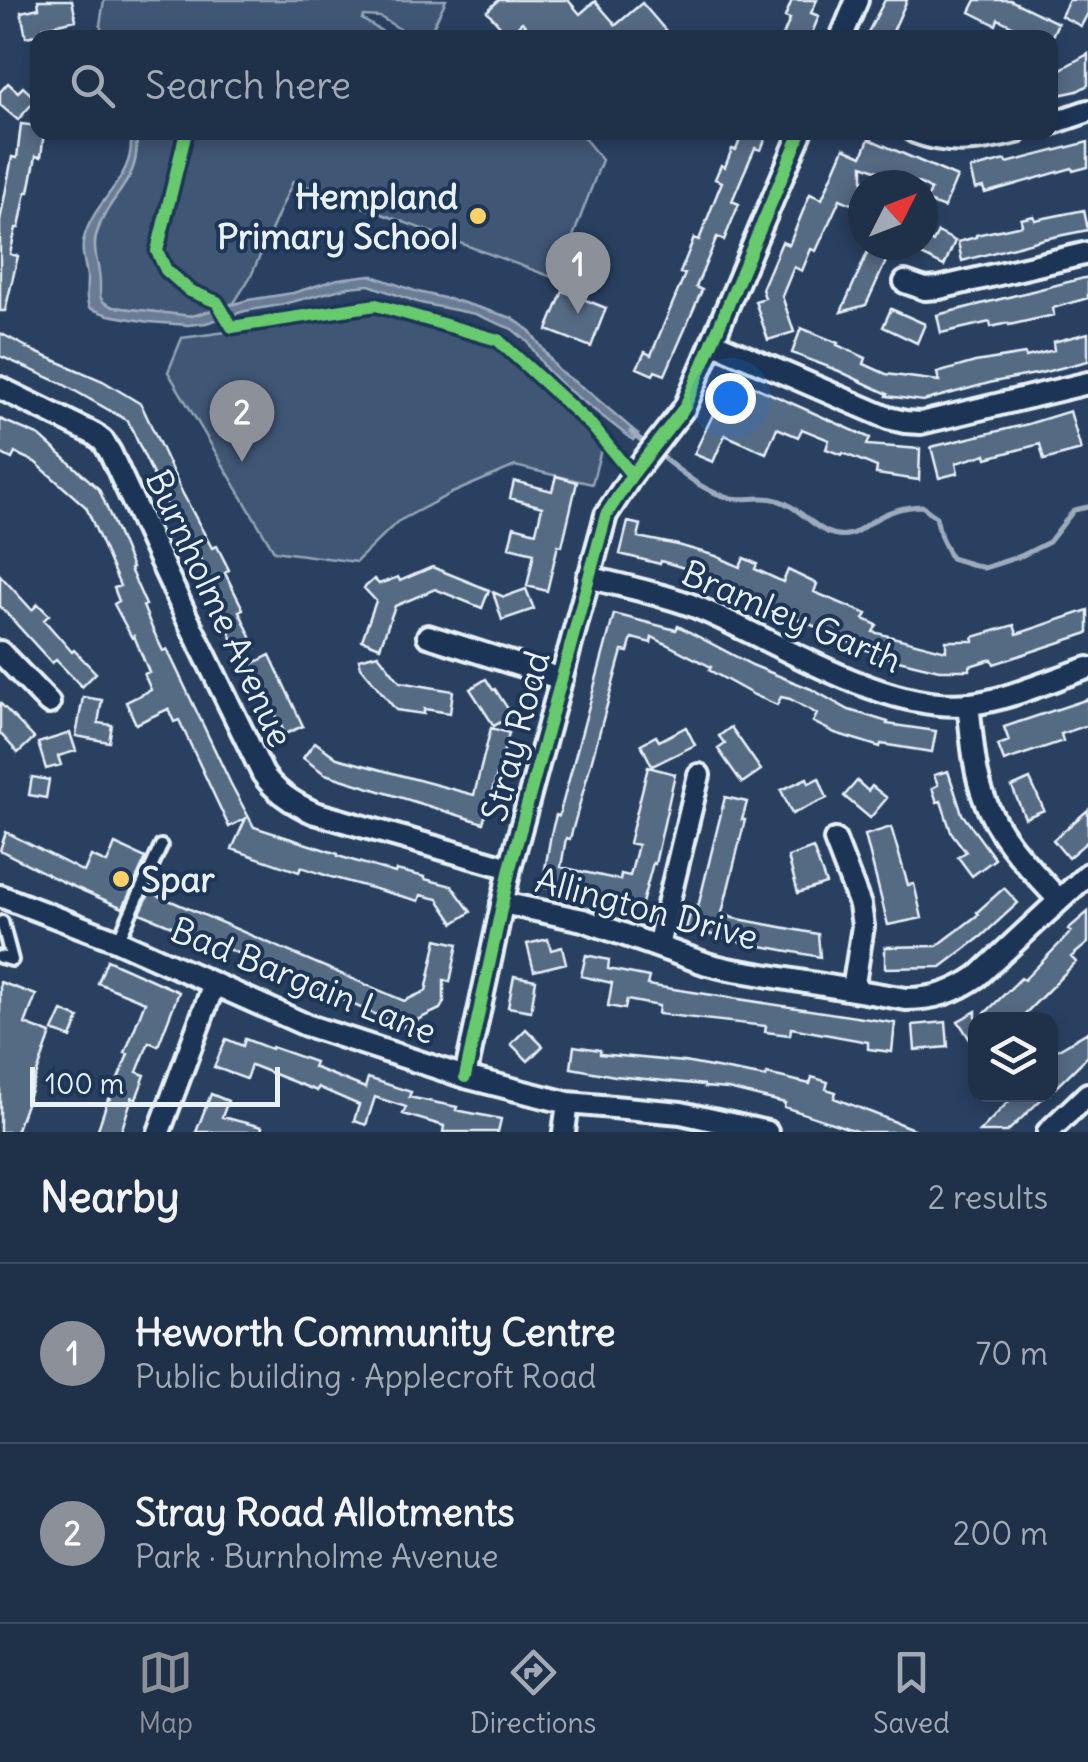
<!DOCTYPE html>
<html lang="en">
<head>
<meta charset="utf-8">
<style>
  body { margin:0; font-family:Delius,sans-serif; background:#2c3c53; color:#f1f3f6 }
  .controls { position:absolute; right:30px; bottom:30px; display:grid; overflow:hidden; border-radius:20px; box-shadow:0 5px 15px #0003 }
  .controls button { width:90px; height:90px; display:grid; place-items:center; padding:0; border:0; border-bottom:2px solid #3c4b61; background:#1f3049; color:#f1f3f6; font:50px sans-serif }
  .compass { position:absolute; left:848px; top:170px; width:90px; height:90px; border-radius:50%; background:#1f3049; box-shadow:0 5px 15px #0003; rotate:48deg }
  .scale { position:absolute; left:30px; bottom:25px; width:250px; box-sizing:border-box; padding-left:10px; border:5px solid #e8f1f8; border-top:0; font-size:28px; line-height:35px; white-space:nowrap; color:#e8f1f8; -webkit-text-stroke:8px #1d3557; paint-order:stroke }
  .you { position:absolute; left:730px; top:398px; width:35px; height:35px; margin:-25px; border:8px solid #fff; border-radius:50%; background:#1a73e8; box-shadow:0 0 0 15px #1a73e833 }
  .badge { display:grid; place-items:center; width:65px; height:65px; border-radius:50%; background:#8c9099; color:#fff; font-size:32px; font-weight:700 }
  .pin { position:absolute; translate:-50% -82px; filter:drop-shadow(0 2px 5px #0008) }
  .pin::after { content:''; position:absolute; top:52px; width:35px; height:30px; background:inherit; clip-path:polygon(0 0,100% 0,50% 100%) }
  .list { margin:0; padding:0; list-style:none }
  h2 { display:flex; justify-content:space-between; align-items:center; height:130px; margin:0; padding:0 40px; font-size:42px }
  h2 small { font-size:32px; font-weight:400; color:#a1a9b4 }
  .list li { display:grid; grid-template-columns:65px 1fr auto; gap:30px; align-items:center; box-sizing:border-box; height:180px; padding:0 40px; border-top:2px solid #3c4b61 }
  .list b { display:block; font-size:38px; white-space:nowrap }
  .list p { margin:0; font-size:32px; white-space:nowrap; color:#a1a9b4 }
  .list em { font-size:32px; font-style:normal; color:#a1a9b4 }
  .icon { flex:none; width:55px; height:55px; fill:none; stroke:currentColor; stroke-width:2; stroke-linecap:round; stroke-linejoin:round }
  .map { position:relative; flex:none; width:1088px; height:1132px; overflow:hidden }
  .search { position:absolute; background:#1f3049; box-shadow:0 5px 15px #0003; left:30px; right:30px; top:30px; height:110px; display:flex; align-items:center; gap:25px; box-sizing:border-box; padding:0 35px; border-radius:20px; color:#a1a9b4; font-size:38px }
  .sheet { height:490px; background:#1f3049 }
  nav { display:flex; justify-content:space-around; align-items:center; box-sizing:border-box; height:140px; border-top:2px solid #3c4b61; background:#1f3049; font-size:28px; color:#a1a9b4 }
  nav a { display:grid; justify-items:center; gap:5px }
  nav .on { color:#8c9099 }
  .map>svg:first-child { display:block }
  .green { fill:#415774; stroke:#94a4b6; stroke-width:2.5 }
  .water { fill:#6b7c95; stroke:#9dabbd; stroke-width:2.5 }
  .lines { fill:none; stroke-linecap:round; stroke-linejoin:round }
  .stream { stroke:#9dabbd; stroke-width:5 }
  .building { fill:#556a83; stroke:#e8f1f8; stroke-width:2.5 }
  .lane-casing { stroke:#e8f1f8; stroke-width:18 }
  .street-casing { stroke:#e8f1f8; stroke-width:28 }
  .lane { stroke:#1d3557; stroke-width:10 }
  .street { stroke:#1d3557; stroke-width:20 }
  .cycleway-casing { stroke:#1d3557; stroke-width:19 }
  .cycleway { stroke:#67ca6e; stroke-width:12 }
  .poi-dot { fill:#ffd166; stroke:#1d3557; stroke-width:4 }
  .labels { text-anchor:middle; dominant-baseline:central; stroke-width:8; stroke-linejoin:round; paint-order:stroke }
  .poi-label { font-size:35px; font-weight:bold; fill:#e8f1f8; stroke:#1d3557; text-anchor:end }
  .street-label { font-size:35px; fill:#e8f1f8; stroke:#1d3557 }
</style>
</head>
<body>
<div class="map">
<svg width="1088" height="1132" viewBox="0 0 1088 1132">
  <rect width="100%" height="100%" fill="#294061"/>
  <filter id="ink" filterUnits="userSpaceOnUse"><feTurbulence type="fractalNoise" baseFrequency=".01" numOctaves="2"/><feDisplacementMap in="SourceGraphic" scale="20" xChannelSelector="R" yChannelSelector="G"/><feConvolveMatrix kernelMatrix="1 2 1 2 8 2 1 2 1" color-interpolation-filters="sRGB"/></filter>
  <g filter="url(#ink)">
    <!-- green -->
    <path class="green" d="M104,0H446L428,37H413L380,17L364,16L362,19L391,37L104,38L100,25Z
      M136,133H580L602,160L557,279L293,181L251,276L234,303L198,315L186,316L113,307L104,303L98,295C103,273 90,254 97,233C110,191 142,183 136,133Z
      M378,308L496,347L603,442L592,484L515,466L452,493L397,522L356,562L274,551L168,372L182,338L279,325Z"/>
    <!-- water -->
    <path class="water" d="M130,133H136C142,185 108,192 96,235C92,252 100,266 100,283C100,297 98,301 113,307L192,316L248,300L293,293L338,279L370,275L418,292L461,302L512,318L530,331L558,370L589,392L638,434L633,440L562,385L546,369L528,342L512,329L475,314L420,303L369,285L349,287L280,305L245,311L206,323L188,325L149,322L108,315L89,308C85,297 87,289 87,277C86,265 80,251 84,238C94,199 138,177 130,133Z"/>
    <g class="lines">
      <!-- stream -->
      <path class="stream" d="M631,432L650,447
        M658,454C680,471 703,492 731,498C745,501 762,495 777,500C803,507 822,543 851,534C858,532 865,525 871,522C888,511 902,507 922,506L936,517L941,537L951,558L984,568L1021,556L1049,542L1074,510L1088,507"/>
    </g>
    <!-- building -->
    <path class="building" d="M38,0H72L76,20L44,27L45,33L26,37L21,12L39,8Z
      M499,0H568L580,14L595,1L616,25L642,3L672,38H536L522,22L508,35L487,11Z
      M792,0H817L811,13L819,16L810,38H782L790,19L785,17Z
      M885,0H907L890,38H865Z
      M976,0H1010L1058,23L1051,38H1037L998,19L996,25L970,12Z
      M1069,0H1088V13L1081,26L1061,16Z
      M1088,54V85L1077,91L1050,97V75Z
      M8,83L18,92L23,87L36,99L18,120L0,105V92Z
      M21,124L38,126V132H44L41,157L36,156L29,192H26L19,228H16L10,254L18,256L5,311H0V221L12,157L17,158Z
      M743,132H768L761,150L755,148L743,175L732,201L739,204L724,240L717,237L696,287L702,290L665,375L655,371L653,375L637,368L645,352L651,355L685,274L680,273L694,238L699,240L719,189L722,182L715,179L721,165L725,167L732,149L736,150Z
      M869,139L957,177L944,208L926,201L931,190L923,185L904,178L903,181L863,165V191L856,206L840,199L816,251L811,249L802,271L794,267L782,296L794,332L768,340L755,301L765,298L762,289L782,242L789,245L810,194L822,199L844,148L862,156Z
      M1088,142V167L1073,171L1072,168L985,193L983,187L975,189L970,169L1006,160L1007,163Z
      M1084,210L1088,230L1044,239L962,261L958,242L976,237V235L1022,225L1021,219L1034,216L1035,220Z
      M938,232L955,241L944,266L901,245H923V238L933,242Z
      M869,249L888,257L866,305L841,312Z
      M1088,277V298L1053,308L1054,315L1009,325L1008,323L991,327L990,322L941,333L937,315Z
      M563,291L606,308L591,347L547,330Z
      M891,309L925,324L917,343L883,327Z
      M801,328L838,343L837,345L866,358L864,364L886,374L939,381L937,373L975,362L1025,354L1026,357L1054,350L1053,342L1088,333V361L1041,373L993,382L923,401L887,396L888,394L839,371L792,353Z
      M0,333L27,347L26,348L103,381L141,404L182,492L212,548L217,546L229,570L225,573L243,609L239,611L256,648L240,656L228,629L231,627L214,592L216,591L194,546L189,548L175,522L128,421L61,383L0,356Z
      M746,383L870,438L867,445L920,449L919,480L876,474L877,467L843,453L842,455L826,449L829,440L802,429L798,437L777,428L766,453L725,435L713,462L694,454L720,400L735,408Z
      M1070,411L1081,450L1044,460L1040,444L987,458L986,454L956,463L958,473L939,478L931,447L1028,424Z
      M0,419L40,436L99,489L132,568L130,569L146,605L143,606L152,628L163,651L167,649L231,784L254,827L338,854V856L395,873L396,870L425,877V879L452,886L471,912L454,923L438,899L421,895L419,901L331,877L301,867L299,872L232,849L246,818L229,827L179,720L174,722L168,709L136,724L126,702L151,690L144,674L149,672L134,636L132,638L114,604L119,601L114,588L120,586L86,507L35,462L15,453L12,459L0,453Z
      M556,476L577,482L562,546L558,545L547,591L527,586L534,553L509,547L514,526L536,532L542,507L510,498L514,481L552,491Z
      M628,522L641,525L638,537L678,545L716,556L740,567L744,558L757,564L755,569L783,582L788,570L817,584L814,592L867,614L864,619L877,625L873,632L946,651V641H974L973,637L1014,625L1017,634L1088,610V633L994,664L992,659L970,666V670H939L878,655L756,600L757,599L717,580V578L661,561L660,564L620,554Z
      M432,567L489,590L482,608L435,589L395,606L380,647L362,640L376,601L364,588L374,579L379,584L398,577L400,581Z
      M0,575L32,610L38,604L49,615L44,620L72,652L74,650L96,673L82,687L56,660L52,663L0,606Z
      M526,589L534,609L502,620L493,592L504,597Z
      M614,614L676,630L678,626L752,665L811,689L849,710L888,722L887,724L936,731L932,752L881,744L880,747L835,733L813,722L817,714L790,699L781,697L777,705L754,695L709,670L711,667L652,637L651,643L632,638L628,652L622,651L570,839L566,838L561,867L620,880L621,874L630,876L638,845L629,843L648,767L675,774L655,864L653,863L641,907L585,892L584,895L542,887L551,834L556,815L559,816Z
      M378,654L400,682L453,691L450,713L424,709V714L396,710L361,667L359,659Z
      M270,655L303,726L285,734L252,664Z
      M486,679L493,690L495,689L512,715L494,726L470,689Z
      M83,697L102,700L98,723L112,725L109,742L76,736Z
      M1088,699V725L1061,734L1063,741L1004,761L998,745L1009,741L1004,727Z
      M0,703L34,738L18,753L0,733Z
      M686,727L695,745L652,766L641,744L656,736L659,741Z
      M731,727L761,770L742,783L718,749L725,744L719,736Z
      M491,728L509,733L483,823L325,774L303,758L315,742L337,758L474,795Z
      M70,733L76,751L58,756L61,765L46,769L38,743Z
      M948,771L962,814L995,859L972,876L958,857L966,852L951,832L941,801L937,802L932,788L938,785L934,775Z
      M32,777L49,780L46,798L29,795Z
      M807,778L809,783L819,778L827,798L792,814L781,790Z
      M1030,779L1044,810L1025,818L1012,787Z
      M857,781L868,791L872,786L887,798L870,818L844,796Z
      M725,797L747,802L742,820H745L722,913L733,918L818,934L820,957L740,942L686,928L693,905L698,907Z
      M1088,810V841L1068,858L1053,840Z
      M891,827L908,885L914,884L922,918L888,925L865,835Z
      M6,832L84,872L91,856L107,863L115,844L146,858L123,908L63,882L0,850Z
      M813,848L826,884L798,893L788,857Z
      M1004,888L1018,903L982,936L941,967L885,968V947L937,946L979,914L977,912Z
      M150,892L404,1001L426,991L437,939L458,944L450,982L444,980V1002L440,1009L394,1031L388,1020L311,986L312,984L140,913Z
      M1088,912V943L1071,957L1076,962L1019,1020H978L1021,978L1024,980L1071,932L1068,929Z
      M548,939L551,950L562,947L566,963L534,971L527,944Z
      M586,955L609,960L608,969L649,977L647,985L895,1023L892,1052L868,1049V1042L791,1028L790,1035L765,1032L766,1026L658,1014L659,1006L627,1000L625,1009L608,1006L612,983L581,976Z
      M107,960L179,992L158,1046L149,1042L137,1072L145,1075L136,1099L132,1097L121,1132H97L108,1099H110L128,1054L125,1053L145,1002L98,983Z
      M514,976L536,980L531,1011L508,1007Z
      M0,982L36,995L25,1024L51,1034L16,1132H0Z
      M62,1011L79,1018L71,1038L53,1031Z
      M976,1011V1049L958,1021Z
      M946,1022L948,1047L915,1050L913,1025Z
      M526,1029L543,1046L528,1061L511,1044Z
      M1088,1032V1056L1050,1093V1054Z
      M226,1039L243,1046L245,1039L271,1049L272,1047L315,1062L313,1067L365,1088L368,1078L411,1092L409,1097L457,1107L456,1110L501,1119L498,1132H443L444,1126L403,1114L406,1107L375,1097L366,1125L354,1121L359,1105L318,1087L317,1091L251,1065L246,1079L214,1067Z
      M574,1046L600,1050V1054L684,1062L766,1077L767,1074L810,1084L812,1077L828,1082L826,1089L836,1092L834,1098L921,1132H859L784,1107L785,1103L728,1089L704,1087V1085L615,1076L571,1068Z
      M211,1094L228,1101L222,1117L262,1127L261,1132H196Z
      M1016,1094H1047L1007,1132H979Z"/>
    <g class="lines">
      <!-- lane casing -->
      <g class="lane-casing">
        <path id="lane" d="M118,941L161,846
          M0,957L12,960L2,922"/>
      </g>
      <!-- street casing -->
      <g class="street-casing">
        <path id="street" d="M841,38L857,0
          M1050,124L1088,111
          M915,132C950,146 981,141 1017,132
          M905,282L925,289L939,288L1088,253
          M712,342L888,418L905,422L921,423L1088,383
          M0,388L94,434L103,441L110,452L186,616L263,774C276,793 294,804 315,813L510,868
          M588,577C622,586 658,593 691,605C772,637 882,714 971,704C1010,699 1050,680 1088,668
          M428,636L562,679
          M0,652L49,703
          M968,704C972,735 973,769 984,798C999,839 1031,869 1059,900
          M835,840L860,905L863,926L853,990
          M0,896L118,941L306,1025L465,1077L568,1103L681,1113L767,1132
          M502,903L583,920L707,964L728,969L906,999C935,999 955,992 978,976L1088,874
          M658,946L699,775
          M465,1077L510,868L606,515L632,475L685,407L801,132
          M159,1132L214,984
          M564,1132L568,1103
          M1048,1132L1088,1094"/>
      </g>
      <!-- lane -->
      <use href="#lane" class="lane"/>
      <!-- street -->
      <use href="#street" class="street"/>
      <!-- cycleway casing -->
      <g class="cycleway-casing">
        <path id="cycleway" d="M186,132L157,251L166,270L190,291L217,302L232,327L376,305L498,340L592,426L632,475
          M465,1077L510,868L606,515L632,475L685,407L801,132"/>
      </g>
      <!-- cycleway -->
      <use href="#cycleway" class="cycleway"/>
    </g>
  </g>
  <!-- markers -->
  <g class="poi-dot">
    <circle cx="478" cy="216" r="10"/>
    <circle cx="121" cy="879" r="10"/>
  </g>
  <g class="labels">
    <!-- poi labels -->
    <g class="poi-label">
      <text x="458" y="196">Hempland<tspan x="458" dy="40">Primary School</tspan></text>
      <text x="141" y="879" text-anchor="start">Spar</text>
    </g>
    <!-- street labels -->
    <g class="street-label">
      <text transform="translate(220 608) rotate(65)">Burnholme Avenue</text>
      <text transform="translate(792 616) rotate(23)">Bramley Garth</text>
      <text transform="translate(515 736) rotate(-75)">Stray Road</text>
      <text transform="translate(647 908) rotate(15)">Allington Drive</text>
      <text transform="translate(304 980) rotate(22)">Bad Bargain Lane</text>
    </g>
  </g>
</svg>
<div class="controls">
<button><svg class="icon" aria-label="layers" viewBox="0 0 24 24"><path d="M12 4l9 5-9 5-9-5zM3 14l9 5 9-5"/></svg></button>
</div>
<svg class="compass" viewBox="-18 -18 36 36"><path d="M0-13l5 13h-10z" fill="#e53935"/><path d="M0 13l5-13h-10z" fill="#a1a9b4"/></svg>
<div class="scale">100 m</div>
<div class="you"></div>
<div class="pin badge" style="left:578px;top:314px">1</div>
<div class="pin badge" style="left:242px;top:462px">2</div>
<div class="search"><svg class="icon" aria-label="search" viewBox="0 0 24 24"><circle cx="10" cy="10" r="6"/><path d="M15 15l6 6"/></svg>Search here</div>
</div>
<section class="sheet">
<h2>Nearby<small>2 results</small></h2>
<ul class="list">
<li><span class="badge">1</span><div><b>Heworth Community Centre</b><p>Public building · Applecroft Road</p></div><em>70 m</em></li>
<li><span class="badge">2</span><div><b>Stray Road Allotments</b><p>Park · Burnholme Avenue</p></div><em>200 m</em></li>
</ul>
</section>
<nav>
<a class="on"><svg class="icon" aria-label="map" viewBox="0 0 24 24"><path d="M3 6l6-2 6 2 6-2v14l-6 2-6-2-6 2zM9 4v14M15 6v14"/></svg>Map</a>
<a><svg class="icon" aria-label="directions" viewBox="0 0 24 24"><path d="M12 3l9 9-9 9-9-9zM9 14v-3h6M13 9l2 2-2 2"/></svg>Directions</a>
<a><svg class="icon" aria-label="saved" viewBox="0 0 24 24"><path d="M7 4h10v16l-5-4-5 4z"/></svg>Saved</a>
</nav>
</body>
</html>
